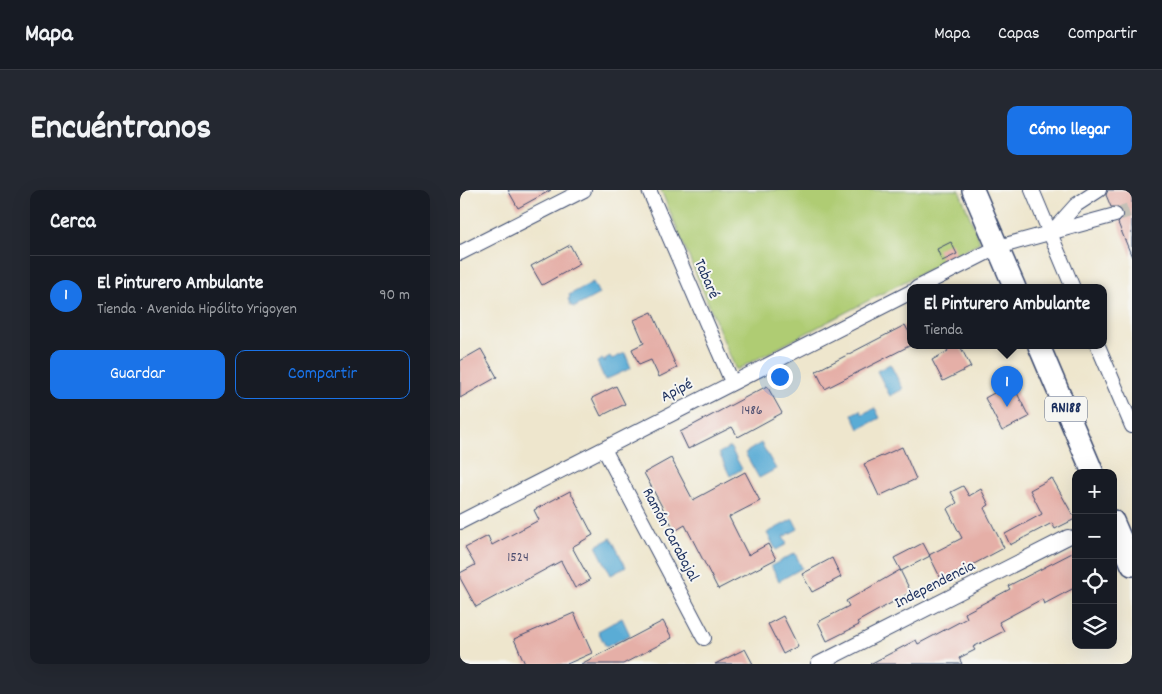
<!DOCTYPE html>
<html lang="es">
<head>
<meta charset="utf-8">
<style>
  body { margin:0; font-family:Dekko,sans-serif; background:#242831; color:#f1f3f6 }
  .controls { position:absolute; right:15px; bottom:15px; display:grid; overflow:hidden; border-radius:10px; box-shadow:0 5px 20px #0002 }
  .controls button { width:45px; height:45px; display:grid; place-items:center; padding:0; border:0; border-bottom:1px solid #363941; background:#171b24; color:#f1f3f6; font:25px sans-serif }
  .you { position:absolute; left:319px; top:186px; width:18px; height:18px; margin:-12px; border:4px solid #fff; border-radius:50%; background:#1a73e8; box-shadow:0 0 0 8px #1a73e833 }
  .badge { display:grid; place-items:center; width:32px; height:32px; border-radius:50%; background:#1a73e8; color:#fff; font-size:16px; font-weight:700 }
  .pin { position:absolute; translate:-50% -41px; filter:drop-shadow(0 1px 2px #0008) }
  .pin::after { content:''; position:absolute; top:26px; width:18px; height:15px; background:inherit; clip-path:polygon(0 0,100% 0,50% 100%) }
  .popup { position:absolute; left:447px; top:94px; width:200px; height:65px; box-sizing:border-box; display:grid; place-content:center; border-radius:10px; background:#171b24; filter:drop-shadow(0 1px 4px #0005); font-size:16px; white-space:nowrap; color:#9ea1a6 }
  .popup b { font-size:19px; color:#f1f3f6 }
  .popup::after { content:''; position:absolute; left:50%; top:100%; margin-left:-10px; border:10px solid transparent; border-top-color:#171b24 }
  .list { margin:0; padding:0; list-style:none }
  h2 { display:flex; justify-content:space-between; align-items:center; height:65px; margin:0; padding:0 20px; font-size:21px }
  h2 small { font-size:16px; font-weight:400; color:#9ea1a6 }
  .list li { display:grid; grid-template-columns:32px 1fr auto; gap:15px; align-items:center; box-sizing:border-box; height:80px; padding:0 20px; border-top:1px solid #363941 }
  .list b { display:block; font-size:19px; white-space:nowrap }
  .list p { margin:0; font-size:16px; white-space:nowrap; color:#9ea1a6 }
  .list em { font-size:16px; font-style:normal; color:#9ea1a6 }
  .actions { display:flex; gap:10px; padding:15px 20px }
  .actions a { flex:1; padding:11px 0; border:1px solid #1a73e8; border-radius:10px; text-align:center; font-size:18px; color:#1a73e8 }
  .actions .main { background:#1a73e8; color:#fff }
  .icon { flex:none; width:28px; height:28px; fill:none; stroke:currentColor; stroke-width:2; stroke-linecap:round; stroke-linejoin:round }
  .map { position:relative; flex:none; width:672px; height:474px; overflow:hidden; border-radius:10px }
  header { display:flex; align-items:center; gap:30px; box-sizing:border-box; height:70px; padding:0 25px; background:#171b24; border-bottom:1px solid #363941 }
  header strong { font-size:24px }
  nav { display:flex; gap:28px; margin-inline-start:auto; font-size:18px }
  .intro { display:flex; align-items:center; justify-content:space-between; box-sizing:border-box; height:120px; padding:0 30px }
  h1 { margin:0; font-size:35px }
  .button { padding:12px 22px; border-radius:10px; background:#1a73e8; color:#fff; font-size:18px; font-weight:700 }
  main { display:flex; gap:30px; padding:0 30px }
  aside { flex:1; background:#171b24; border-radius:10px; box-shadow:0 5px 20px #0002 }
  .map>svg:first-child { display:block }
  .green { fill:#afcc73; stroke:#657e68 }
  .water { fill:#5aacd5; stroke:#3a6e9a }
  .building { fill:#e5afa7 }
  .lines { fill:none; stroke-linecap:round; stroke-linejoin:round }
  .minor-tunnel { stroke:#c4c1b7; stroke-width:14; stroke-dasharray:14 7; stroke-linecap:butt }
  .minor-casing { stroke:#3b4a6f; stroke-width:16 }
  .primary-casing { stroke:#3b4a6f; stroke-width:24 }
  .minor { stroke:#fff; stroke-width:14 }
  .primary { stroke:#fff; stroke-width:21 }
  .labels { text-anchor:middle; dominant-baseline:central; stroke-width:4; stroke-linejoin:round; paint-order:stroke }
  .number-label { font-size:14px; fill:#4e4f70 }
  .shield { fill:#f6f6f2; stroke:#5d6b8a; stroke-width:1 }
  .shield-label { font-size:15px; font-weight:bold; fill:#1b2f5e }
  .street-label { font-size:16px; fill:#1b2f5e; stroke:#f6f6f2 }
</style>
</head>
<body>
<header>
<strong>Mapa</strong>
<nav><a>Mapa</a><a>Capas</a><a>Compartir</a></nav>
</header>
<div class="intro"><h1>Encuéntranos</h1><a class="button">Cómo llegar</a></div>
<main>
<aside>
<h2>Cerca<small></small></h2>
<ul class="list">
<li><span class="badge">1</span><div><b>El Pinturero Ambulante</b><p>Tienda · Avenida Hipólito Yrigoyen</p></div><em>90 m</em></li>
</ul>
<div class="actions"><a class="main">Guardar</a><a>Compartir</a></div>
</aside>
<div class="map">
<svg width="672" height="474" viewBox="0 0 672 474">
  <rect width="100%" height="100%" fill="#f6f6f2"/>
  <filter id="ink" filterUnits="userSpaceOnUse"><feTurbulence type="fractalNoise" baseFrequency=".02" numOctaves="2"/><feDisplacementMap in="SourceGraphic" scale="10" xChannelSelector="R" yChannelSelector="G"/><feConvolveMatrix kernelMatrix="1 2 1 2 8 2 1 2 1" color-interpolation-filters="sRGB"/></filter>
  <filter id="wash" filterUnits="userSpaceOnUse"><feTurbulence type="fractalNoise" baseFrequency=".0096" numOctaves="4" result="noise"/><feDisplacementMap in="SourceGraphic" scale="20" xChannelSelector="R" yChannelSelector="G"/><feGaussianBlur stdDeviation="1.12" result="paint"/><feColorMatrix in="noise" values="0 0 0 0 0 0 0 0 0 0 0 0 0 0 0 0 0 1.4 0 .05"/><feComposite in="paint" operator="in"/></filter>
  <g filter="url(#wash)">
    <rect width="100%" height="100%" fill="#eee6cd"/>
    <!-- green -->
    <path class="green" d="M201,0H499L520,52L276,180Z"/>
    <!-- water -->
    <path class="water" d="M133,92L139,104L115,117L111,116L108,109L110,108L109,105Z
      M165,163L171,178L145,190L137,172L143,169L145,172V169L150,166L152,169Z
      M430,174L443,199L430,206L417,181Z
      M415,218L420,228L399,239L392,224L400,220L402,224Z
      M301,253L316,279L299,288L285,263Z
      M270,257L282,279L270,286L259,263Z
      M333,329L338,339L323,347L327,354L316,360L307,343Z
      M151,348L166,377L151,385L136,356Z
      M335,363L342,378L319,391L311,376Z
      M162,428L170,445L146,457L138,441Z"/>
    <g id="blocks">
      <!-- building -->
      <path class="building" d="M48,0H91L58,18Z
        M648,0H670L672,6V67L658,33L663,28V22L658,17H651L646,5Z
        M491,52L497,64L482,71L477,59Z
        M110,55L120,74L82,95L71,76Z
        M192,122L217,178L199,187L191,170L179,175L172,159L184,153L174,130Z
        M445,135L451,146V155L365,199L356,181Z
        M485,156H500L511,177L483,191L472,170L488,161Z
        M21,159L37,187L0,208V171Z
        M552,193L569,227L542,241L525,208Z
        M156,196L165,214L141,226L132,208Z
        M307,196L322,223L278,247L272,237L228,259L220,242Z
        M442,257L456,289L419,306L404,274Z
        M211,268L233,310L285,282L300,311L269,327L288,365L308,354L316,369L258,399L225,335L215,341L184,283Z
        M592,288L615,329L595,339L592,333L550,355L545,344L582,324L570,300Z
        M503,296L509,306L521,299L529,315L524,318L544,358L482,391L469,365L502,348L487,319L497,313L491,302Z
        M110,301L133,345L112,357L130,390L115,398L101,371L16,417L0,388V383L15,375L5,358L28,346L32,355L79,330L74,320Z
        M463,353L470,366L441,381L434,368Z
        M616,361V397L584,414L582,409L539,432L544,441L513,457L515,460L499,468L502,474H410L456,450L458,454L507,428L505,423L550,399L548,396Z
        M372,368L381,387L352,402L342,384Z
        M440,380L451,402L397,432L399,435L367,451L358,432L389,416L386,411Z
        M114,423L132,463L107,474H65L54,449Z
        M323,426L338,456L323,464L308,434Z
        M203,431L212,448L163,474H121Z
        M285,459L293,474H255Z"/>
    </g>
  </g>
  <g filter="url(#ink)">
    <use href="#blocks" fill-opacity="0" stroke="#3b4a6f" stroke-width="1"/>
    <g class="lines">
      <!-- minor-tunnel -->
      <path class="minor-tunnel" d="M655,25L672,19"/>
      <!-- minor casing -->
      <g class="minor-casing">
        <path id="minor" d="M189,0L272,192
          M572,0L613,98
          M590,44L616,15L639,0
          M0,63L124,0
          M457,98L538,57L655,25
          M638,156L672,236
          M144,259L244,448
          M0,332L451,102
          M358,474L608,347"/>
      </g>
      <!-- primary casing -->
      <g class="primary-casing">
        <path id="primary" d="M513,0L555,98
          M579,156L633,283
          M653,331L672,375"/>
      </g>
      <!-- minor -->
      <use href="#minor" class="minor"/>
      <!-- primary -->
      <use href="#primary" class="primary"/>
    </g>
  </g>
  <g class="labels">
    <!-- number labels -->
    <g class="number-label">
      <text x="292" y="221">1486</text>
      <text x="58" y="368">1524</text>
    </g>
    <!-- shield labels -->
    <rect class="shield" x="585" y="206.5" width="42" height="25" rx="4"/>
    <g class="shield-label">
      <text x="606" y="219">RN188</text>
    </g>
    <!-- street labels -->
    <g class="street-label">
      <text transform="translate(246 89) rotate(67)">Tabaré</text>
      <text transform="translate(217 201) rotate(-27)">Apipé</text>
      <text transform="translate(210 345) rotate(62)">Ramón Carabajal</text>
      <text transform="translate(475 395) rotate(-27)">Independencia</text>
    </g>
  </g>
</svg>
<div class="controls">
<button>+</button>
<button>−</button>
<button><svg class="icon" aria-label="locate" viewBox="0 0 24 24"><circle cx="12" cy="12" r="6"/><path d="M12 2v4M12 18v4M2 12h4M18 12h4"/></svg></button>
<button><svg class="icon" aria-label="layers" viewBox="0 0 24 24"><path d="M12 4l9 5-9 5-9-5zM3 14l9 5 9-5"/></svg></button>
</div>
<div class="you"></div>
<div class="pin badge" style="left:547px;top:217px">1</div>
<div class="popup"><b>El Pinturero Ambulante</b>Tienda</div>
</div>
</main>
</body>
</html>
